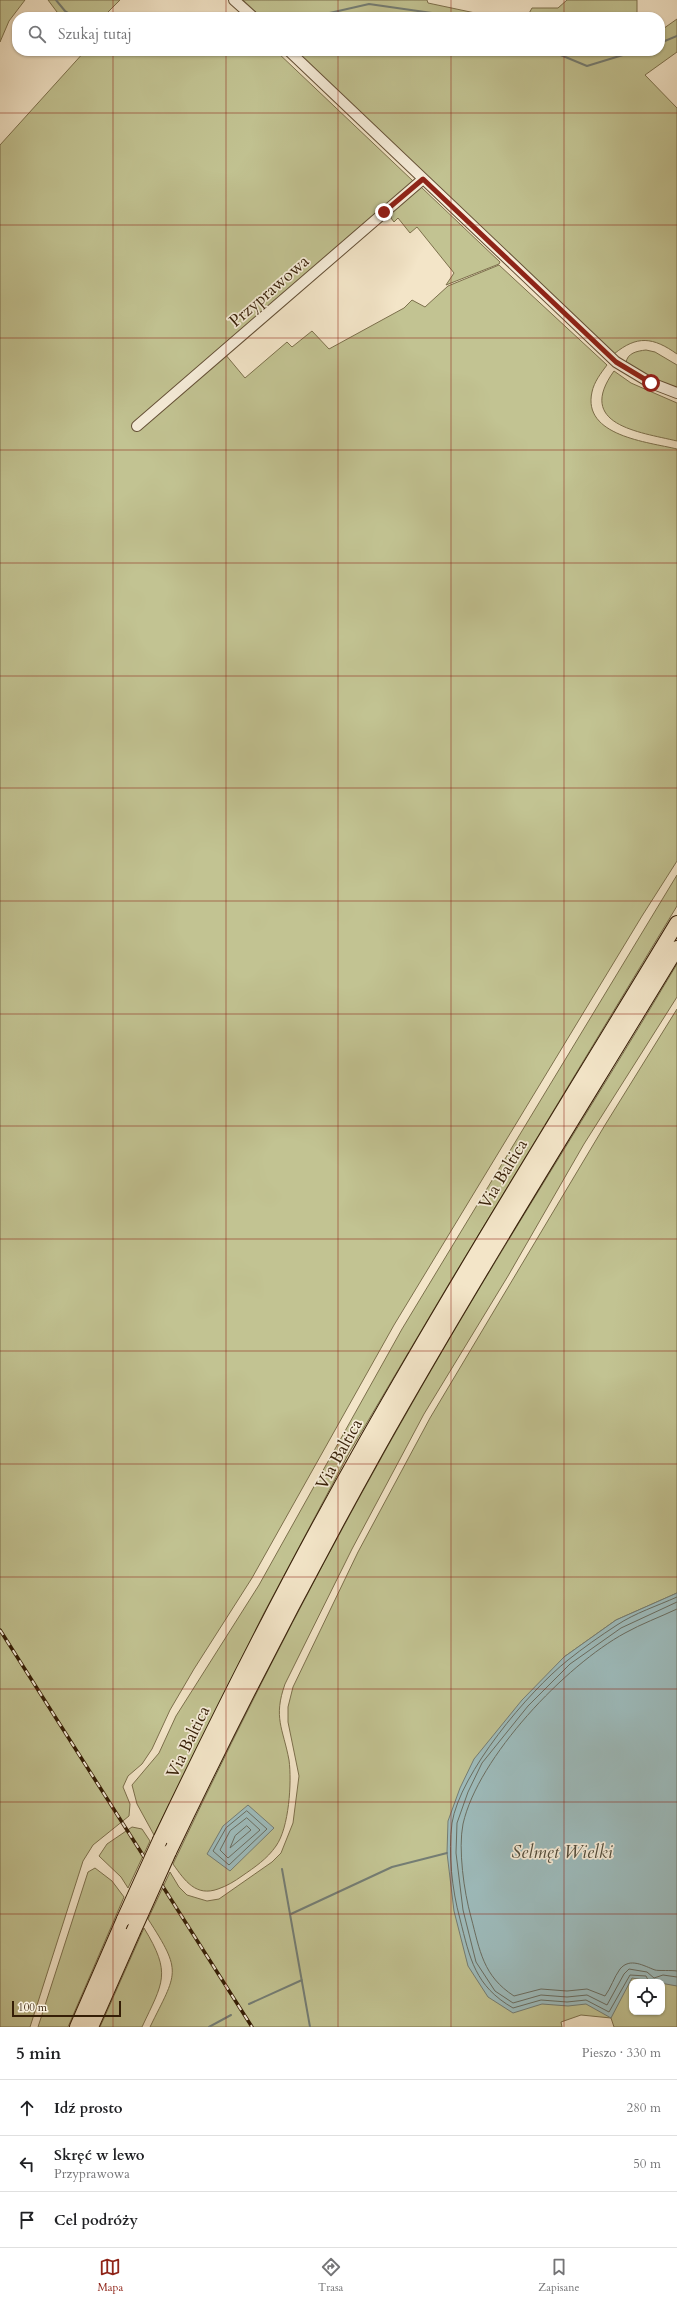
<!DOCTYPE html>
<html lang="pl">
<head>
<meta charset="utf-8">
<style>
  body { margin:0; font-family:Cardo,serif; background:#f6f6f6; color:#202124 }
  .controls { position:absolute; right:12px; bottom:12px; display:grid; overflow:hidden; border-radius:8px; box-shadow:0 1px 3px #0004 }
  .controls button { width:36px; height:36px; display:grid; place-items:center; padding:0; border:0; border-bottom:1px solid #e0e0e0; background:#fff; color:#202124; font:20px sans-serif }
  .scale { position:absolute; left:12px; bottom:10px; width:109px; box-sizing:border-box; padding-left:4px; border:2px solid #351e06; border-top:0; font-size:11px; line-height:14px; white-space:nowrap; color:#351e06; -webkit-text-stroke:3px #f7eedb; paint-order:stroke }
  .stop { position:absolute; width:12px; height:12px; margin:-9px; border:3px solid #8f2418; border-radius:50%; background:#fff }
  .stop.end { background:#8f2418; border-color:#fff; box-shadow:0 1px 4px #0008 }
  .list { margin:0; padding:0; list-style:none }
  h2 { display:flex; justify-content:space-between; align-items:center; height:52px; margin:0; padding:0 16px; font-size:17px }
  h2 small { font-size:13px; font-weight:400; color:#757577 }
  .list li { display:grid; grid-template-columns:26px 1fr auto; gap:12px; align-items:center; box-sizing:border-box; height:56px; padding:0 16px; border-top:1px solid #e0e0e0 }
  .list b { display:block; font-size:15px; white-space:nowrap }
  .list p { margin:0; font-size:13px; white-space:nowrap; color:#757577 }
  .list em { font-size:13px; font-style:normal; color:#757577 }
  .icon { flex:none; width:22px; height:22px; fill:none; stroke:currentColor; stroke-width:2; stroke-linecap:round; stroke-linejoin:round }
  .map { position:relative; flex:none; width:677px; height:2027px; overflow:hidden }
  .search { position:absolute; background:#fff; box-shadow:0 1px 3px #0004; left:12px; right:12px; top:12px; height:44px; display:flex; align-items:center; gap:10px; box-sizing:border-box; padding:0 14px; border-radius:16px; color:#757577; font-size:15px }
  .sheet { height:220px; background:#fff }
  nav { display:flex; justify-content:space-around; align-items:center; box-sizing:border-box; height:56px; border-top:1px solid #e0e0e0; background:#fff; font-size:11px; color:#757577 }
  nav a { display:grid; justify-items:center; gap:2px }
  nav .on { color:#8f2418 }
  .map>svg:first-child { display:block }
  .green { fill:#c2c392; stroke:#7c704c; fill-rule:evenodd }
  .water { fill:#9ebdbe; stroke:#747d74 }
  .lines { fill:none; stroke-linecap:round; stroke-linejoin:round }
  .shore { stroke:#6a6e62; stroke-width:1 }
  .stream { stroke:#747d74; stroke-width:2 }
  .minor-casing { stroke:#645036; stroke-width:12 }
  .highway-casing { stroke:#351e06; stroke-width:16 }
  .minor { stroke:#f7eedb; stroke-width:10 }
  .highway { stroke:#f3e5c8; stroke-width:14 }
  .rail-casing { stroke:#351e06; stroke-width:3.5 }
  .rail { stroke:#f7eedb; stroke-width:2; stroke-dasharray:6; stroke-linecap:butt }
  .highway-bridge-casing { stroke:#351e06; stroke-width:16; stroke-linecap:butt }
  .highway-bridge { stroke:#f3e5c8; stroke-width:14 }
  .route { stroke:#8f2418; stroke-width:5 }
  .grid { fill:none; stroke:#8f2418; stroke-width:1; stroke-opacity:0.55 }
  .labels { text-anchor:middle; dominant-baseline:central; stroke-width:3.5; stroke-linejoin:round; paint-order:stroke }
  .street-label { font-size:17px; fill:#351e06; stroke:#f7eedb }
  .water-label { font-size:18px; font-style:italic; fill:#544e3d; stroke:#f7eedb }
</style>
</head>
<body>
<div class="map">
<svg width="677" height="2027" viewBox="0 0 677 2027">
  <rect width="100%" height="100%" fill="#f3e5c8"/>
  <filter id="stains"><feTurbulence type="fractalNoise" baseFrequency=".005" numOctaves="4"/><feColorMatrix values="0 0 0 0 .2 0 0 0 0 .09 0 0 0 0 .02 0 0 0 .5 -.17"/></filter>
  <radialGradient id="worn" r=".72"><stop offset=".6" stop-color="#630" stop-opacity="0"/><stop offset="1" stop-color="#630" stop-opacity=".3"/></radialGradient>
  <!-- green -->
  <path class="green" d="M0,0H25L9,21L0,42Z
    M48,0H120L103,17H63L57,12Z
    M243,0H427L428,3L494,17H261Z
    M567,0H637V17H527L532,8H558Z
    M677,19V52L645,75L677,108V354C653,337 637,335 614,354L294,51H660V31Z
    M85,51H276L413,181L225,354L245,378L287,342L292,347L312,331L329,349L404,308L412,300L425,307L448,286L499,265L607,365C601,373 594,382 592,392C582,436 648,442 677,449V861L642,916L394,1325L252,1578L194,1669L170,1710L152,1749L142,1764L128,1776L123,1787L130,1804L129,1816L93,1845L83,1861L30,2027H0V145Z
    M421,187L500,262L499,264L446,285L454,273L417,227L410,233L398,218L394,222L391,218L392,212Z
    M646,350L655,352L677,365V389L653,380L626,363C627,353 637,351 646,350Z
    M614,371L631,383L677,403V441C639,432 575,425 614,371Z
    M677,875V906L450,1282L349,1453L264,1613L154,1835L137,1804L132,1785L159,1753L176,1716L259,1585L402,1329Z
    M677,964V997L584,1144L508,1276L424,1414L352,1549L285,1684C273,1718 283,1728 289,1760C292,1782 289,1828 276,1846C267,1859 255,1867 242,1876C235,1881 227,1886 218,1889C196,1897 185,1881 173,1864C250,1701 332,1542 422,1386C504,1243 593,1105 677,964Z
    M677,1009V1593L616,1620L564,1657L677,1952V2027H614L611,2018L581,2015L561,2022L562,2027H150C177,1972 183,1973 148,1919L170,1872L179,1887L187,1895L207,1901L219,1899L272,1862L281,1853L293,1823L299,1776L288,1722V1707L293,1687L358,1552L430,1418L605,1125ZM632,1982H662V2012H632Z
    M132,1827L142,1829L150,1841L128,1888L121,1877L99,1856L107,1844Z
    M95,1868L112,1881L124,1897L68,2027H38L88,1872Z
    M144,1928C172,1974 163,1982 142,2027H100Z"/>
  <!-- water -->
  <path class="water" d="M677,1593V1986L632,1978L611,2018L586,2004L568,2006L542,2004L513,2013L488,1997L468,1966L454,1911L447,1853L448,1821L460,1788L474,1759L522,1700L564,1657L616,1620Z
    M248,1805L274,1828L230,1871L207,1854L223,1826Z"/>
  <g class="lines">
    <!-- shore -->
    <path class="shore" d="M677,1602L621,1628L570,1664L528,1706L482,1763L468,1792L457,1823L456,1853L463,1910L476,1962L495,1991L513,2003L541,1995L567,1997L587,1995L607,2005L624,1974L629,1969L647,1972L654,1978L663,1975L677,1977
      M677,1609C660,1617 641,1624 625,1633C566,1665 478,1757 463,1824C458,1849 464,1892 471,1917C480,1951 483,1976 514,1996L541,1989L567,1991L587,1989L605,1996C611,1988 614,1977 620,1969C630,1957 644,1966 655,1970C658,1971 672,1970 677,1971
      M247,1811L267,1829L229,1865L213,1851L226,1828Z
      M247,1818L260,1830L228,1858L220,1850L230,1831Z
      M247,1826L251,1830L230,1848L235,1836Z
      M649,1982L646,1976L630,1975L609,2012L586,2000L567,2002L541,2000L513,2008C475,1986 470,1959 460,1919C452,1890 448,1853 452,1823C460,1773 528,1692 568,1660C583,1648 600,1636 617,1625C635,1613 657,1606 677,1597"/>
    <!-- stream -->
    <path class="stream" d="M56,0L65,11L75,17
      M312,17L369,4L460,17
      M660,43L677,36
      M551,51L587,66L636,51
      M282,1869L310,2027
      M291,1914L392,1867L447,1853
      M249,2004L302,1980
      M209,2027L231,2015"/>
    <!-- minor casing -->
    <g class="minor-casing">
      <path id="minor" d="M234,0L253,17
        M289,51L616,362L651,383L677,393
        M137,426L423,179"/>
    </g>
    <!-- highway casing -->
    <g class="highway-casing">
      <path id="highway" d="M160,1840C225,1704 293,1570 367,1440C466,1266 573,1095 677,923
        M169,1852C234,1716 303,1582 377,1449C472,1280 576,1115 677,948
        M77,2027L124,1919
        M91,2027L133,1932"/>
    </g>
    <!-- minor -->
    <use href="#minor" class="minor"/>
    <!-- highway -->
    <use href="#highway" class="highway"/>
    <!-- rail casing -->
    <g class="rail-casing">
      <path id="rail" d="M0,1630L252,2027"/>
    </g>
    <!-- rail -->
    <use href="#rail" class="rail"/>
    <!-- highway-bridge casing -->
    <g class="highway-bridge-casing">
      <path id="highway-bridge" d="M124,1919L160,1840
        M133,1932L169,1852"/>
    </g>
    <!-- highway-bridge -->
    <use href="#highway-bridge" class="highway-bridge"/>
  </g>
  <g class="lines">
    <!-- route -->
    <path class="route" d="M384,212L423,179L616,362L651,383"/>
  </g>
  <!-- grid -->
  <path class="grid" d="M113,0V17M226,0V17M338,0V17M451,0V17M564,0V17M113,51V2027M226,51V2027M338,51V2027M451,51V2027M564,51V2027M0,113H677M0,225H677M0,338H677M0,450H677M0,563H677M0,676H677M0,788H677M0,901H677M0,1014H677M0,1126H677M0,1239H677M0,1351H677M0,1464H677M0,1577H677M0,1689H677M0,1802H677M0,1914H677"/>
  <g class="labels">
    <!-- street labels -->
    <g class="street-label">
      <text transform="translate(269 291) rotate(-41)">Przyprawowa</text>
      <text transform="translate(503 1174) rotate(-59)">Via Baltica</text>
      <text transform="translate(339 1454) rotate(-61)">Via Baltica</text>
      <text transform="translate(188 1742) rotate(-64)">Via Baltica</text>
    </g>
    <!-- water labels -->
    <g class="water-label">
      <text x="562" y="1852">Selmęt Wielki</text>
    </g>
  </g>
  <rect width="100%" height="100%" filter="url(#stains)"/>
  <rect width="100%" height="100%" fill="url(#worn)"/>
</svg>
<div class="controls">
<button><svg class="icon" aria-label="locate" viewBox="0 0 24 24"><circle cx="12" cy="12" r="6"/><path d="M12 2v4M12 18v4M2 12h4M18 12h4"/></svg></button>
</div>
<div class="scale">100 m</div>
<div class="stop" style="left:651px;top:383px"></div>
<div class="stop end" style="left:384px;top:212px"></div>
<div class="search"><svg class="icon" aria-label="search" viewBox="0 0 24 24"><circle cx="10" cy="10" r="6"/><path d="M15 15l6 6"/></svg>Szukaj tutaj</div>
</div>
<section class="sheet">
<h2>5 min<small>Pieszo · 330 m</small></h2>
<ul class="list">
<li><svg class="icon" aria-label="ahead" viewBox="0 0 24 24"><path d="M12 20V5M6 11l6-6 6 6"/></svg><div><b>Idź prosto</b></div><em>280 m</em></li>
<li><svg class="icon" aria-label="left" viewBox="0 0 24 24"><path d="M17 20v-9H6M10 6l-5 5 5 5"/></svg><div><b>Skręć w lewo</b><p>Przyprawowa</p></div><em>50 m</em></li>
<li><svg class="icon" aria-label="arrive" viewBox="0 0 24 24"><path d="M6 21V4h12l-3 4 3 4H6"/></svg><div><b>Cel podróży</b></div></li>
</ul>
</section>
<nav>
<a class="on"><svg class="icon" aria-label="map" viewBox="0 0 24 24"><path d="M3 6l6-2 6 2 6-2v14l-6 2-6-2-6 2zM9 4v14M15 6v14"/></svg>Mapa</a>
<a><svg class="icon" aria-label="directions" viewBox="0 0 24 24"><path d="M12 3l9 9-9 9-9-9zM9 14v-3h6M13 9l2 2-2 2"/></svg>Trasa</a>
<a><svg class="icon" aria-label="saved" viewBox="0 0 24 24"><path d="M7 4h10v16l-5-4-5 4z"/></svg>Zapisane</a>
</nav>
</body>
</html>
